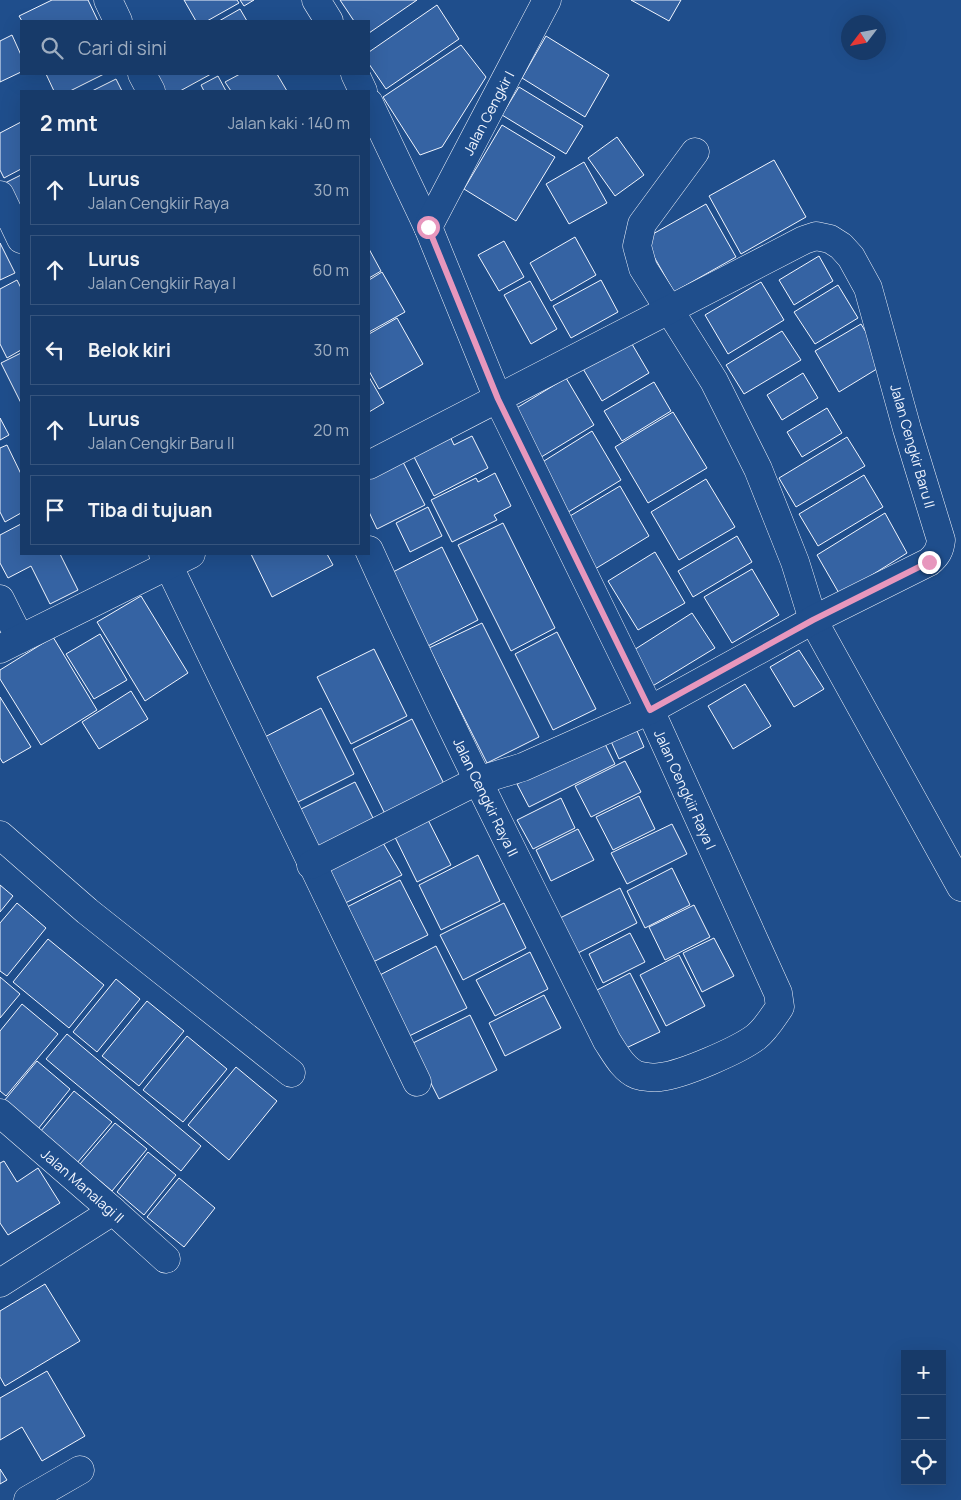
<!DOCTYPE html>
<html lang="id">
<head>
<meta charset="utf-8">
<style>
  body { margin:0; font-family:Manrope,sans-serif; background:#244571; color:#f1f3f6 }
  .controls { position:absolute; right:15px; bottom:15px; display:grid; overflow:hidden; border-radius:0px; box-shadow:0 5px 20px #0002 }
  .controls button { width:45px; height:45px; display:grid; place-items:center; padding:0; border:0; border-bottom:1px solid #36547d; background:#173a69; color:#f1f3f6; font:25px sans-serif }
  .compass { position:absolute; left:841px; top:15px; width:45px; height:45px; border-radius:50%; background:#173a69; box-shadow:0 5px 20px #0002; rotate:238deg }
  .stop { position:absolute; width:15px; height:15px; margin:-11px; border:4px solid #e797bd; border-radius:50%; background:#fff }
  .stop.end { background:#e797bd; border-color:#fff; box-shadow:0 1px 5px #0008 }
  .list { margin:0; padding:0; list-style:none }
  h2 { display:flex; justify-content:space-between; align-items:center; height:65px; margin:0; padding:0 20px; font-size:21px }
  h2 small { font-size:16px; font-weight:400; color:#9eadc0 }
  .list li { display:grid; grid-template-columns:32px 1fr auto; gap:15px; align-items:center; box-sizing:border-box; height:70px; margin:0 10px 10px; padding:0 10px; border:1px solid #36547d; border-radius:0px }
  .list b { display:block; font-size:19px; white-space:nowrap }
  .list p { margin:0; font-size:16px; white-space:nowrap; color:#9eadc0 }
  .list em { font-size:16px; font-style:normal; color:#9eadc0 }
  .icon { flex:none; width:28px; height:28px; fill:none; stroke:currentColor; stroke-width:2; stroke-linecap:round; stroke-linejoin:round }
  .map { position:relative; flex:none; width:961px; height:1500px; overflow:hidden }
  .search { position:absolute; background:#173a69; box-shadow:0 5px 20px #0002; left:20px; top:20px; width:350px; height:55px; display:flex; align-items:center; gap:12px; box-sizing:border-box; padding:0 18px; border-radius:0px; color:#9eadc0; font-size:19px }
  .panel { position:absolute; background:#173a69; box-shadow:0 5px 20px #0002; left:20px; top:90px; width:350px; height:465px; border-radius:0px }
  .map>svg:first-child { display:block }
  .building { fill:#3563a3; stroke:#f2f6ff }
  .lines { fill:none; stroke-linecap:round; stroke-linejoin:round }
  .minor-casing { stroke:#f2f6ff; stroke-width:29 }
  .minor { stroke:#1f4e8c; stroke-width:28 }
  .route { stroke:#e797bd; stroke-width:6 }
  .labels { text-anchor:middle; dominant-baseline:central; stroke-width:4; stroke-linejoin:round; paint-order:stroke }
  .street-label { font-size:14px; fill:#f2f6ff; stroke:#1f4e8c }
</style>
</head>
<body>
<div class="map">
<svg width="961" height="1500" viewBox="0 0 961 1500">
  <rect width="100%" height="100%" fill="#1f4e8c"/>
  <!-- building -->
  <path class="building" d="M52,0H88L98,21H22L19,16Z
    M184,0H237L239,3L207,21H196Z
    M240,0H254L244,6Z
    M340,0H417L369,33V21H354Z
    M631,0H681L669,21Z
    M437,5L459,39L386,89L369,64V52Z
    M240,9L247,21H219Z
    M12,35L21,55V72L0,82V41Z
    M546,36L609,75L585,117L522,78Z
    M461,45L486,77L442,147L420,155L383,97Z
    M46,74H104L70,91H54Z
    M154,74H211L180,91H164Z
    M240,74H277L287,91H231L225,82Z
    M218,76L226,91H204L201,85Z
    M116,79L122,91H92Z
    M519,87L583,126L566,154L502,115Z
    M21,122V169L4,178L0,170V133Z
    M502,125L555,157L516,221L464,189Z
    M617,137L644,175L615,196L588,158Z
    M774,160L806,217L741,254L709,196Z
    M584,162L607,203L569,224L546,184Z
    M21,175V219L3,184Z
    M706,204L736,257L674,292L644,239Z
    M575,237L596,275L551,301L530,263Z
    M504,241L524,277L499,291L478,255Z
    M0,243L15,273L0,280Z
    M369,249L381,271L369,278Z
    M819,256L833,281L794,305L779,280Z
    M382,272L405,312L369,332V280Z
    M17,280L21,288V350L7,358L0,344V289Z
    M601,280L618,312L571,338L553,306Z
    M530,281L557,329L531,344L504,295Z
    M761,282L784,320L728,354L705,315Z
    M838,285L858,318L815,344L794,312Z
    M397,318L423,364L379,389L369,371V334Z
    M861,324L885,364L839,392L815,351Z
    M782,331L801,360L744,394L726,365Z
    M629,339L649,373L602,401L582,367Z
    M21,353V403L1,363Z
    M803,373L818,398L782,420L767,395Z
    M369,377L384,403L369,412Z
    M566,378L594,425L538,459L510,412Z
    M654,382L671,411L622,441L604,411Z
    M827,408L842,433L802,457L787,432Z
    M673,412L707,468L648,503L615,447Z
    M0,418L9,435L0,440Z
    M592,431L621,480L565,514L536,466Z
    M448,432L454,445L472,436L488,468L434,496L411,451Z
    M847,437L865,466L796,507L779,478Z
    M7,445L21,474V513L5,522L0,512V448Z
    M402,460L425,505L377,529L369,512V476Z
    M495,473L511,506L494,515L497,520L452,542L431,500L476,478L478,482Z
    M864,475L883,507L818,546L799,514Z
    M706,479L735,527L679,560L651,512Z
    M620,486L649,536L595,569L565,519Z
    M428,507L442,536L410,552L396,523Z
    M885,513L907,553L840,595L817,555Z
    M503,523L555,628L511,651L458,545Z
    M21,524V554H60L78,590L50,604L31,566L8,578L0,563V535Z
    M737,536L752,562L693,597L678,571Z
    M442,547L478,620L428,646L391,573Z
    M655,552L685,603L638,630L608,581Z
    M251,554H327L333,565L272,597Z
    M752,569L779,615L732,643L704,597Z
    M141,596L188,673L145,701L97,622Z
    M692,613L715,648L646,690L626,655Z
    M482,623L539,737L487,763L429,648Z
    M557,632L596,709L553,730L515,654Z
    M100,634L127,680L94,699L66,654Z
    M53,637L97,710L41,745L0,679V670Z
    M374,649L407,716L351,744L317,677Z
    M799,650L824,689L794,707L770,667Z
    M745,684L771,726L733,749L708,706Z
    M131,691L148,719L99,749L82,722Z
    M0,697L31,747L3,763L0,758Z
    M321,708L354,774L292,805L259,740Z
    M412,719L448,792L389,822L353,749Z
    M634,724L644,747L619,759L609,737Z
    M603,740L615,764L529,807L517,784Z
    M625,761L641,792L591,817L575,786Z
    M355,782L375,822L311,855L291,814Z
    M639,796L655,829L613,850L596,817Z
    M561,798L575,828L533,849L517,820Z
    M425,814L451,865L417,882L392,831Z
    M672,824L687,854L627,884L611,853Z
    M578,829L594,860L551,881L536,850Z
    M379,836L402,875L335,908L316,869Z
    M478,855L500,901L441,930L419,885Z
    M672,868L690,905L645,928L627,891Z
    M400,880L428,935L371,963L343,909Z
    M0,885L13,896L0,912Z
    M620,888L637,923L576,954L558,919Z
    M17,903L46,928L7,976L0,971V923Z
    M504,903L526,948L463,980L440,935Z
    M694,905L710,937L665,960L649,927Z
    M630,933L645,962L603,983L589,954Z
    M714,938L734,976L702,992L683,953Z
    M48,939L104,985L69,1028L13,982Z
    M436,946L467,1008L405,1038L374,978Z
    M530,952L548,989L495,1016L476,980Z
    M679,955L705,1006L666,1026L640,975Z
    M630,973L660,1032L624,1049L595,991Z
    M0,977L20,994L0,1018Z
    M116,979L140,999L97,1052L73,1032Z
    M544,995L561,1028L505,1056L489,1023Z
    M147,1001L184,1031L139,1086L102,1056Z
    M22,1004L58,1034L6,1096L0,1091V1031Z
    M470,1015L497,1070L439,1099L411,1044Z
    M67,1034L201,1146L181,1171L46,1059Z
    M187,1036L227,1069L183,1122L143,1090Z
    M37,1061L70,1089L38,1129L4,1101Z
    M236,1067L277,1101L229,1160L188,1125Z
    M74,1091L112,1122L77,1163L40,1132Z
    M115,1123L147,1149L112,1191L80,1164Z
    M148,1152L176,1175L144,1215L117,1192Z
    M4,1161L17,1182L38,1168L60,1203L8,1235L0,1223V1163Z
    M179,1178L215,1208L184,1247L147,1217Z
    M45,1284L80,1341L5,1386L0,1377V1311Z
    M47,1371L85,1436L42,1461L22,1427L0,1440V1398Z
    M0,1469L7,1480L0,1484Z"/>
  <g class="lines">
    <!-- minor casing -->
    <g class="minor-casing">
      <g id="minor">
        <path d="M108,0L118,21"/>
        <path d="M316,0L329,21"/>
        <path d="M142,74L151,91"/>
        <path d="M355,74L363,91"/>
        <path id="s1" d="M369,103L428,227L498,399L650,710L778,993L780,1007C773,1017 766,1029 756,1037C739,1050 682,1075 660,1077C655,1078 643,1077 637,1075C623,1069 615,1053 607,1041C526,878 444,716 369,550"/>
        <path d="M695,152L642,224L637,246L643,268L714,381L758,469L795,562L813,620L961,887"/>
        <path d="M0,195L21,239"/>
        <path id="s2" d="M428,227L547,0"/>
        <path d="M163,554L417,1082"/>
        <path d="M0,599L20,639"/>
        <path d="M0,649L191,554"/>
        <path d="M0,835L87,911L291,1073"/>
        <path d="M311,865L477,781L523,767L650,710L813,620L929,562C937,555 940,550 941,540L907,429L868,288L851,257L841,246L830,239L816,236L804,240L369,465"/>
        <path id="s3" d="M0,1113L113,1211L166,1259"/>
        <path d="M0,1283L113,1211"/>
        <path d="M28,1500L80,1470"/>
      </g>
    </g>
    <!-- minor -->
    <use href="#minor" class="minor"/>
  </g>
  <g class="lines">
    <!-- route -->
    <path class="route" d="M428,227L498,399L650,710L813,620L929,562"/>
  </g>
  <g class="labels">
    <!-- street labels -->
    <g class="street-label">
      <text stroke="none"><textPath href="#s2" startOffset="129">Jalan Cengkir I</textPath></text>
      <text transform="translate(913 446) rotate(74)">Jalan Cengkir Baru II</text>
      <text stroke="none"><textPath href="#s1" startOffset="756">Jalan Cengkiir Raya I</textPath></text>
      <text transform="translate(486 797) rotate(64)">Jalan Cengkir Raya II</text>
      <text stroke="none"><textPath href="#s3" startOffset="110">Jalan Manalagi II</textPath></text>
    </g>
  </g>
</svg>
<div class="controls">
<button>+</button>
<button>−</button>
<button><svg class="icon" aria-label="locate" viewBox="0 0 24 24"><circle cx="12" cy="12" r="6"/><path d="M12 2v4M12 18v4M2 12h4M18 12h4"/></svg></button>
</div>
<svg class="compass" viewBox="-18 -18 36 36"><path d="M0-13l5 13h-10z" fill="#e53935"/><path d="M0 13l5-13h-10z" fill="#9eadc0"/></svg>
<div class="stop" style="left:428px;top:227px"></div>
<div class="stop end" style="left:929px;top:562px"></div>
<div class="search"><svg class="icon" aria-label="search" viewBox="0 0 24 24"><circle cx="10" cy="10" r="6"/><path d="M15 15l6 6"/></svg>Cari di sini</div>
<section class="panel">
<h2>2 mnt<small>Jalan kaki · 140 m</small></h2>
<ul class="list">
<li><svg class="icon" aria-label="ahead" viewBox="0 0 24 24"><path d="M12 20V5M6 11l6-6 6 6"/></svg><div><b>Lurus</b><p>Jalan Cengkiir Raya</p></div><em>30 m</em></li>
<li><svg class="icon" aria-label="ahead" viewBox="0 0 24 24"><path d="M12 20V5M6 11l6-6 6 6"/></svg><div><b>Lurus</b><p>Jalan Cengkiir Raya I</p></div><em>60 m</em></li>
<li><svg class="icon" aria-label="left" viewBox="0 0 24 24"><path d="M17 20v-9H6M10 6l-5 5 5 5"/></svg><div><b>Belok kiri</b></div><em>30 m</em></li>
<li><svg class="icon" aria-label="ahead" viewBox="0 0 24 24"><path d="M12 20V5M6 11l6-6 6 6"/></svg><div><b>Lurus</b><p>Jalan Cengkir Baru II</p></div><em>20 m</em></li>
<li><svg class="icon" aria-label="arrive" viewBox="0 0 24 24"><path d="M6 21V4h12l-3 4 3 4H6"/></svg><div><b>Tiba di tujuan</b></div></li>
</ul>
</section>
</div>
</body>
</html>
